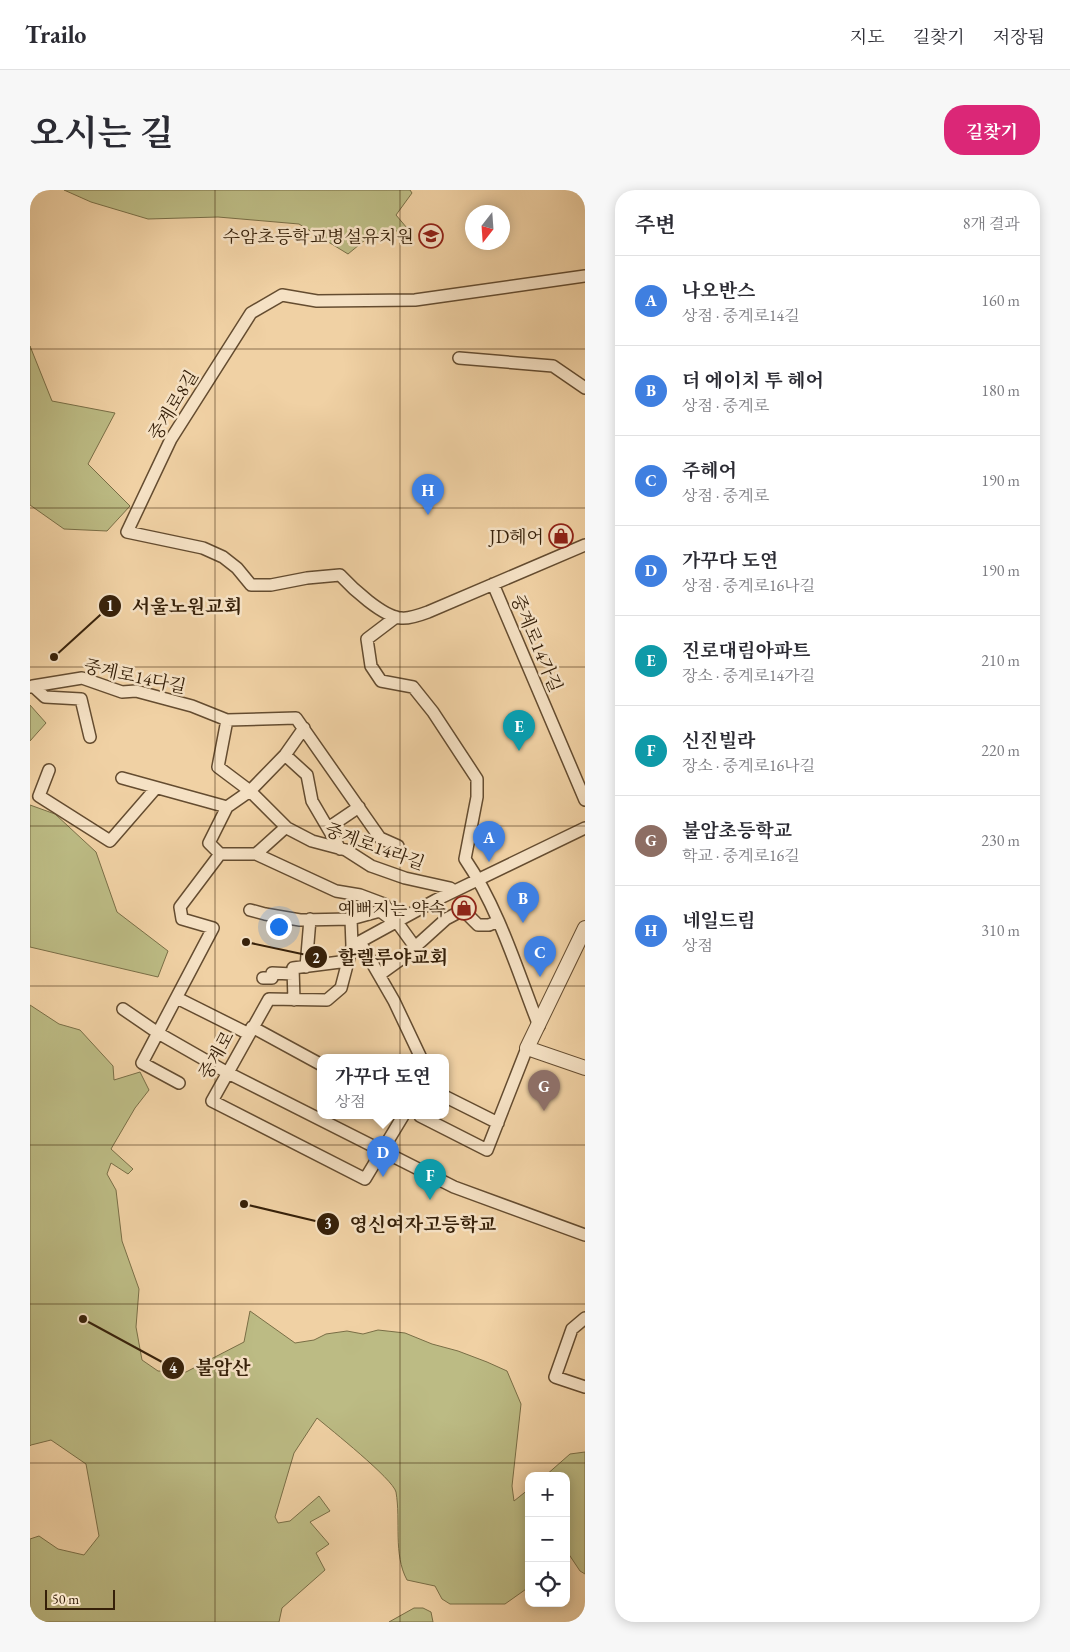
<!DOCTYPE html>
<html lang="ko">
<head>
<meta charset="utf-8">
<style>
  body { margin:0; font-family:"EB Garamond","Noto Serif KR",serif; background:#f7f7f7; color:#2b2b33 }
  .controls { position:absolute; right:15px; bottom:15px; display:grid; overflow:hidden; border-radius:10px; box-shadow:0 2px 12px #0003 }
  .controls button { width:45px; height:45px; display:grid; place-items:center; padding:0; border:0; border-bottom:1px solid #e1e1e2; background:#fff; color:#2b2b33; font:25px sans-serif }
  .compass { position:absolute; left:435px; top:15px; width:45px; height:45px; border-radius:50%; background:#fff; box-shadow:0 2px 12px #0003; rotate:197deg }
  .scale { position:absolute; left:15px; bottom:12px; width:70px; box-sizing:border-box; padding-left:5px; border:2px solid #362009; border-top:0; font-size:14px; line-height:18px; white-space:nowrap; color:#362009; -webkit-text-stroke:4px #f5e1c4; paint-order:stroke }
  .you { position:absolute; left:248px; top:736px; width:18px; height:18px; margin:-12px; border:4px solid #fff; border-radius:50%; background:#1a73e8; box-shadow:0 0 0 8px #1a73e833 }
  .badge { display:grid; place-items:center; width:32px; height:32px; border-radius:50%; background:#db2777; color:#fff; font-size:16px; font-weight:700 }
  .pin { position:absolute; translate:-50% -41px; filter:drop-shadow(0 1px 2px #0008) }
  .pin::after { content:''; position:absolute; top:26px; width:18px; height:15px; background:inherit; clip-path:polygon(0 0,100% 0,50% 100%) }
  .popup { position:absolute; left:287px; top:864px; width:132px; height:65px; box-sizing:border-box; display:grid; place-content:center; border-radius:10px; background:#fff; filter:drop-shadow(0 1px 4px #0005); font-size:16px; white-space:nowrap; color:#7c7c81 }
  .popup b { font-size:19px; color:#2b2b33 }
  .popup::after { content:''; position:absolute; left:50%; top:100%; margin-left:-10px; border:10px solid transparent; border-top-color:#fff }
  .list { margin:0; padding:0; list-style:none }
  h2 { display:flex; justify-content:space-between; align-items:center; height:65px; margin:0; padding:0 20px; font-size:21px }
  h2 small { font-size:16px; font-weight:400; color:#7c7c81 }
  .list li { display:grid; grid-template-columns:32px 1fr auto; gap:15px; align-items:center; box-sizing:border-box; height:90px; padding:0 20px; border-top:1px solid #e1e1e2 }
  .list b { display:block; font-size:19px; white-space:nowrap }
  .list p { margin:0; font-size:16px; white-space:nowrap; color:#7c7c81 }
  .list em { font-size:16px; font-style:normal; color:#7c7c81 }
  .icon { flex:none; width:28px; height:28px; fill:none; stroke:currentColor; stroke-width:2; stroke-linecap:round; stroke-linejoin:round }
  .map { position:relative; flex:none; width:555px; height:1432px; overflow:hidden; border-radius:20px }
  header { display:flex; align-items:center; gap:30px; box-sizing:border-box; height:70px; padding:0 25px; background:#fff; border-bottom:1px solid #e1e1e2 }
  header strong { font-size:24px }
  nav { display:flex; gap:28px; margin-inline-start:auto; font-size:18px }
  .intro { display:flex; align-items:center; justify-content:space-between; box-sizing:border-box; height:120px; padding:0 30px }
  h1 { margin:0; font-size:35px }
  .button { padding:12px 22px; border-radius:20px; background:#db2777; color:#fff; font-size:18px; font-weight:700 }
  main { display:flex; gap:30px; padding:0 30px }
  aside { flex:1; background:#fff; border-radius:20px; box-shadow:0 2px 12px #0003 }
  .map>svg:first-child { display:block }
  .green { fill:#bcbb84; stroke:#796e46 }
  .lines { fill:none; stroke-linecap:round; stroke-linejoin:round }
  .minor-casing { stroke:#644c30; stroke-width:14 }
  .tertiary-casing { stroke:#644c30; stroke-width:16 }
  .minor { stroke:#f5e1c4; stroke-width:11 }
  .tertiary { stroke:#f5e1c4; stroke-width:14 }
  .grid { fill:none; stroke:#362009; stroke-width:1; stroke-opacity:0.55 }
  .labels { text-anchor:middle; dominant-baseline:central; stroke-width:5; stroke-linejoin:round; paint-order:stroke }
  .poi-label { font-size:18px; fill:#362009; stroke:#f5e1c4; text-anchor:end }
  .street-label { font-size:18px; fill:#362009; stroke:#f5e1c4 }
  .leader { fill:none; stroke:#362009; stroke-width:2 }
  .callout-dot { fill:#362009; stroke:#f5e1c4; stroke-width:2 }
  .mark-label { font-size:15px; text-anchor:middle; font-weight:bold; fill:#fff }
  .callout-label { font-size:19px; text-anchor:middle; font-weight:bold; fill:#362009; stroke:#f5e1c4; stroke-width:5; stroke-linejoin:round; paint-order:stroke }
</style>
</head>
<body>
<header>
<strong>Trailo</strong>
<nav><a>지도</a><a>길찾기</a><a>저장됨</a></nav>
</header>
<div class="intro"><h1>오시는 길</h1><a class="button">길찾기</a></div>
<main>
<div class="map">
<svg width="555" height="1432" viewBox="0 0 555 1432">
  <rect width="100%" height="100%" fill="#f0d1a4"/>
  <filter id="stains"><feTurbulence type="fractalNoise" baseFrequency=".004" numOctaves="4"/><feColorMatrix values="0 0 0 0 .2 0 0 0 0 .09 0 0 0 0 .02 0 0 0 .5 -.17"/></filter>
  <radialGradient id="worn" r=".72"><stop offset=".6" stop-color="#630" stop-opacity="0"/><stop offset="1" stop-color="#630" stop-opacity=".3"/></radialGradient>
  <!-- green -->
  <path class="green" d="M34,0H380L382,3L366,25L377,38L335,50L318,64L269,34L188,27L118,29L61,12Z
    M0,156L22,211L85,223L58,274L100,316L77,341L34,339L0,315Z
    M0,515L16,533L0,551Z
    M0,615L25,624L66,662L87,722L138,761L128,787L0,757Z
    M0,815L29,834L50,840L83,876L84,890L110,882L119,900L105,918L81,959L103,979L98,984L81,973L77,984L86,1000L92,1051L109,1099L106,1137L112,1170L128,1181L156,1182L214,1152L220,1121L265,1153L284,1150L296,1144L317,1141L333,1144L348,1140L375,1143L402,1154L428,1161L457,1172L477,1181L491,1214L482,1296L484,1311L499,1299V1397L475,1414H420L412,1409L405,1396L377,1390C363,1364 371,1331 366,1302C363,1289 300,1239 287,1228L264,1263L245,1327L248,1333L260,1331L289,1306L300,1321L280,1332L299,1354L286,1363L295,1380L252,1418L249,1432H0V1349L9,1346L28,1359L54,1365L69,1346L56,1274L21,1250L1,1255L0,1256Z
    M555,1262V1384L550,1381L538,1363H536V1286H515L540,1264Z
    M384,1418H393L401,1422L403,1432H359Z"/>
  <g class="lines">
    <!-- minor casing -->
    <g class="minor-casing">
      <path id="minor" d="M555,86L385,110L287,111L252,105L221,123L141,249L97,342L173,358L193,367L207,378L221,395H241L277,388L310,385C322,398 353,427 371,428C379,429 390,425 398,422L555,355
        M429,168L523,176L555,198
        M463,394L555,610
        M366,427L337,449L341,476L351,491L383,497L403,522L447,589V607L435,669C469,719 487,780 509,836
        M3,496L52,488L92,502L106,501L162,516L197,530L266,528L350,648L368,656
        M0,497L3,496L15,507L51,509L60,547
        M197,530L188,577L220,601L255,565L274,538
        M255,565L277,585L282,611L310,659
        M19,580L9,606L80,651L126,598
        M92,588L197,617
        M298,638L329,617
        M190,664L179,653L197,617L220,601L257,638L282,651L316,660L341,676L375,688L420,698L424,701
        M226,664L256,637
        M220,720L235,724L270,730L321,729L350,721L362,730
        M321,729L322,756
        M330,752L364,811L391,868
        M276,777L280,729
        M349,785L374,767L416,729L433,720L448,735H459L468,731
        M233,788H242V783L263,784
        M147,808L219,844
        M264,810L263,778L318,771
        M93,819L128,843L198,883L424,997L555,1045
        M222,837L290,874
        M149,893L112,873L183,738L152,729L150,717L190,664H226L306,701L330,705L354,714L385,757
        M416,907L468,933
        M373,926L335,989L182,911L239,809L297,810L311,798L322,756L406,710L555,638
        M390,926L457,960L497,858
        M555,1128L542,1139L525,1187L555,1197"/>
    </g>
    <!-- tertiary casing -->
    <g class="tertiary-casing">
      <path id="tertiary" d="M555,738L497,858L555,878"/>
    </g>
    <!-- minor -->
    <use href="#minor" class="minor"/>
    <!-- tertiary -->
    <use href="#tertiary" class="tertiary"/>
  </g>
  <!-- grid -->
  <path class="grid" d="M185,0V1432M370,0V1432M0,159H555M0,318H555M0,477H555M0,636H555M0,796H555M0,955H555M0,1114H555M0,1273H555"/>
  <!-- icons -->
  <defs>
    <g id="school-ring" transform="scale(1.25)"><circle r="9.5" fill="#f5e1c4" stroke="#8f2418" stroke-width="1.5"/><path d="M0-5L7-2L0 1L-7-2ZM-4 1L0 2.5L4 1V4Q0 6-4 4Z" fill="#8f2418"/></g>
    <g id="shop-ring" transform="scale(1.25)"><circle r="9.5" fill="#f5e1c4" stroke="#8f2418" stroke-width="1.5"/><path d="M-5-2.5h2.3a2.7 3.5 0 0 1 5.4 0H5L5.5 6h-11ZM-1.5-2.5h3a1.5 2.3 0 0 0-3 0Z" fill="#8f2418"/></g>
  </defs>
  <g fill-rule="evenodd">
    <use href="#school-ring" x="401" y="46"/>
    <use href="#shop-ring" x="531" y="346"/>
    <use href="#shop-ring" x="434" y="718"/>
  </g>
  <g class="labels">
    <!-- poi labels -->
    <g class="poi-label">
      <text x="384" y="46">수암초등학교병설유치원</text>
      <text x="514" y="346">JD헤어</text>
      <text x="416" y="718">예뻐지는 약속</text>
    </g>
    <!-- street labels -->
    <g class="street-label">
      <text transform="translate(143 215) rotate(-59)">중계로8길</text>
      <text transform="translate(507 453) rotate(67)">중계로14가길</text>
      <text transform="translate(105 486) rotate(12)">중계로14다길</text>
      <text transform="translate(345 656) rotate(20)">중계로14라길</text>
      <text transform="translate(186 865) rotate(-61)">중계로</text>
    </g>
  </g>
  <!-- callouts -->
  <path class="leader" d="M24 467L80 416M216 752L286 767M214 1014L298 1034M53 1129L143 1178"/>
  <g class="callout-dot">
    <circle cx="24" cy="467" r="5"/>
    <circle cx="216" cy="752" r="5"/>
    <circle cx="214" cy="1014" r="5"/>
    <circle cx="53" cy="1129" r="5"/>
    <circle cx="80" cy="416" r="12"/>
    <circle cx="286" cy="767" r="12"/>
    <circle cx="298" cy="1034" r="12"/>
    <circle cx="143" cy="1178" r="12"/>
  </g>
  <g class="mark-label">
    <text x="80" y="421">1</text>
    <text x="286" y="773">2</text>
    <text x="298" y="1039">3</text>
    <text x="143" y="1183">4</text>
  </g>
  <g class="callout-label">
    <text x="157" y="423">서울노원교회</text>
    <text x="363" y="774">할렐루야교회</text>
    <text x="393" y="1041">영신여자고등학교</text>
    <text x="193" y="1184">불암산</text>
  </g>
  <rect width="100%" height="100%" filter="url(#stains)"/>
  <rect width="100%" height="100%" fill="url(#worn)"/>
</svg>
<div class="controls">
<button>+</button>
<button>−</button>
<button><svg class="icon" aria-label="locate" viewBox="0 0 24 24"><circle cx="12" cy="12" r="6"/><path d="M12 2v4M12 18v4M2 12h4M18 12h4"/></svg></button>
</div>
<svg class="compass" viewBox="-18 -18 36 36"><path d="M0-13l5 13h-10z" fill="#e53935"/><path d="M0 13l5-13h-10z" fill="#7c7c81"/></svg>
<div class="scale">50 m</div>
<div class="you"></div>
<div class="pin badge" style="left:459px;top:672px;background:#3f7fe0">A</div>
<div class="pin badge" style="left:493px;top:733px;background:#3f7fe0">B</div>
<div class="pin badge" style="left:510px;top:787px;background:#3f7fe0">C</div>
<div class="pin badge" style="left:353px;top:987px;background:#3f7fe0">D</div>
<div class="popup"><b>가꾸다 도연</b>상점</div>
<div class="pin badge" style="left:489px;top:561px;background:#0f9aa8">E</div>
<div class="pin badge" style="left:400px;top:1010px;background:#0f9aa8">F</div>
<div class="pin badge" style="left:514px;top:921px;background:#8d6e63">G</div>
<div class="pin badge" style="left:398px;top:325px;background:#3f7fe0">H</div>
</div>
<aside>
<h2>주변<small>8개 결과</small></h2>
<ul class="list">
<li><span class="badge" style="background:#3f7fe0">A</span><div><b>나오반스</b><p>상점 · 중계로14길</p></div><em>160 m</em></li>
<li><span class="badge" style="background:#3f7fe0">B</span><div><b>더 에이치 투 헤어</b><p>상점 · 중계로</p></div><em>180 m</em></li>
<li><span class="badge" style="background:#3f7fe0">C</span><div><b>주헤어</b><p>상점 · 중계로</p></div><em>190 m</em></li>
<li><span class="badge" style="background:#3f7fe0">D</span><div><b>가꾸다 도연</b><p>상점 · 중계로16나길</p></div><em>190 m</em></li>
<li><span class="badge" style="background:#0f9aa8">E</span><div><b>진로대림아파트</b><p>장소 · 중계로14가길</p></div><em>210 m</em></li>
<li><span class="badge" style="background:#0f9aa8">F</span><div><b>신진빌라</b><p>장소 · 중계로16나길</p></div><em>220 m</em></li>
<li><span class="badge" style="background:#8d6e63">G</span><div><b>불암초등학교</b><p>학교 · 중계로16길</p></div><em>230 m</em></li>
<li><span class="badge" style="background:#3f7fe0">H</span><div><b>네일드림</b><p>상점</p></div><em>310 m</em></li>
</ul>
</aside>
</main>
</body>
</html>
